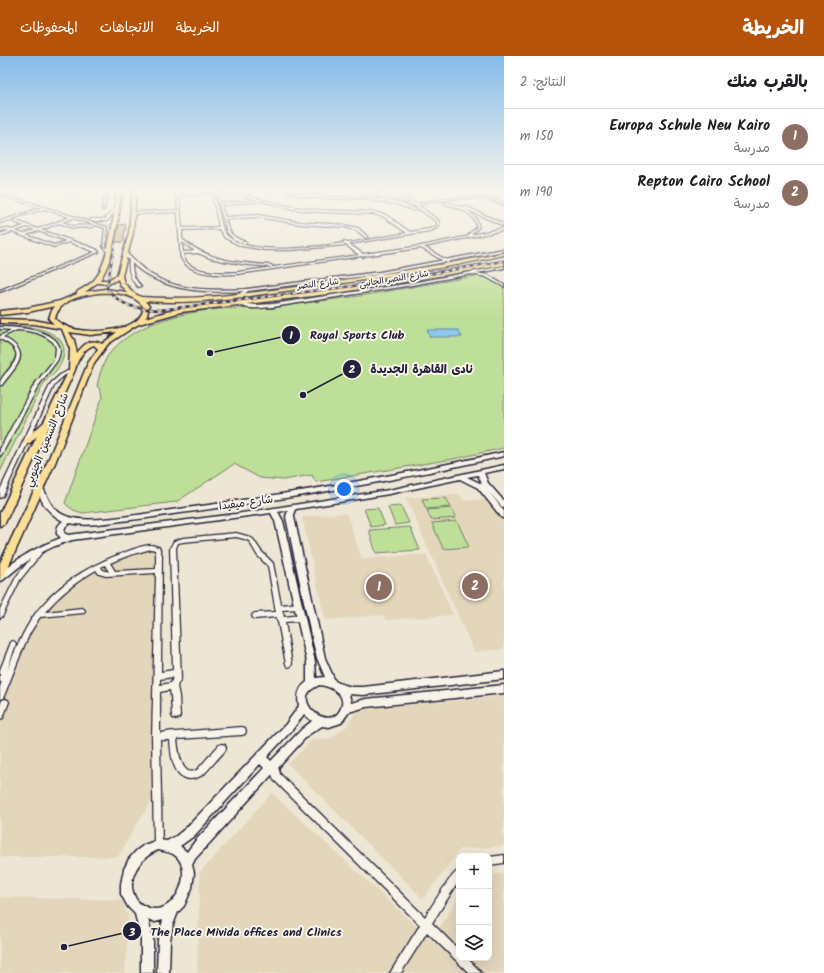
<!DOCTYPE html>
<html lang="ar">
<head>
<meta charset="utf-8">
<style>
  body { margin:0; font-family:Kalam,"Playpen Sans Arabic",sans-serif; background:#f2f2f2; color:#202124; direction:rtl }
  .controls { position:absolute; right:12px; bottom:12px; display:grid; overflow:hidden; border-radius:8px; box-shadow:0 4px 16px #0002 }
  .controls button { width:36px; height:36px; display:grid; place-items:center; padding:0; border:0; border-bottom:1px solid #e0e0e0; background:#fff; color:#202124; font:20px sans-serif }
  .you { position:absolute; left:344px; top:433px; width:14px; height:14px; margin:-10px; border:3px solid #fff; border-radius:50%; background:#1a73e8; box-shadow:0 0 0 6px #1a73e833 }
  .badge { display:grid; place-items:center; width:26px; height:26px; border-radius:50%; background:#b45309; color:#fff; font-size:13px; font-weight:700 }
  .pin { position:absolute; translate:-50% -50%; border:2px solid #fff; box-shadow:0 1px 4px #0006 }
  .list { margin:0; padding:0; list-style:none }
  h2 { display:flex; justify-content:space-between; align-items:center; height:52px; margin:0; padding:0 16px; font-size:17px }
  h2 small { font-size:13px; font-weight:400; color:#757577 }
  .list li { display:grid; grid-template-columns:26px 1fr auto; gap:12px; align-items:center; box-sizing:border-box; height:56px; padding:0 16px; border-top:1px solid #e0e0e0 }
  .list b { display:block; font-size:15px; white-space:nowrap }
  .list p { margin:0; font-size:13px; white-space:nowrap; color:#757577 }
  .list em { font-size:13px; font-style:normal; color:#757577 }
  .icon { flex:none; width:22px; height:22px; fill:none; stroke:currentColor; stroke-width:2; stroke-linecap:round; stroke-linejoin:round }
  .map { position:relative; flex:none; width:504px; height:917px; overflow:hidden; direction:ltr }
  header { display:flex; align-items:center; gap:24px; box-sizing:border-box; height:56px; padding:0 20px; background:#b45309; color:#fff }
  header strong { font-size:19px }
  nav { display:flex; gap:22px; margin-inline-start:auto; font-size:14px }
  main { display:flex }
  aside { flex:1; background:#fff }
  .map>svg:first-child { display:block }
  .built { fill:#e4d6bb }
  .green { fill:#bedf97; stroke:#708069 }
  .water { fill:#8ec9ee; stroke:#6386a6 }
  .building { fill:#ccb182; stroke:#22223b }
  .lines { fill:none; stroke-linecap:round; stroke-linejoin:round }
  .minor-casing { stroke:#22223b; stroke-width:2.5 }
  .tertiary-casing { stroke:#22223b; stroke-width:3 }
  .primary-casing { stroke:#22223b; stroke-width:3 }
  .minor { fill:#f7f3e8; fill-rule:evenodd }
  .tertiary { fill:#f7f3e8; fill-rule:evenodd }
  .primary { fill:#fbdf96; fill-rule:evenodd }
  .rail-far1-casing { stroke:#22223b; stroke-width:2 }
  .rail-casing { stroke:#22223b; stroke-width:2.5 }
  .rail-far1 { stroke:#f7f3e8; stroke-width:1; stroke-dasharray:3; stroke-linecap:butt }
  .rail { stroke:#f7f3e8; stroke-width:1.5; stroke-dasharray:4; stroke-linecap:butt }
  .labels { text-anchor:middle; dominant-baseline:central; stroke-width:4; stroke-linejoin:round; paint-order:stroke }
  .far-street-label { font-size:9px; fill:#22223b; stroke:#f7f3e8 }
  .street-label { font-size:11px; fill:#22223b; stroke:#f7f3e8 }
  .leader { fill:none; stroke:#22223b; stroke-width:1.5 }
  .callout-dot { fill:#22223b; stroke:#f7f3e8; stroke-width:1.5 }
  .mark-label { font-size:12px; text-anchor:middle; font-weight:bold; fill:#fff }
  .callout-label { font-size:12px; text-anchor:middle; font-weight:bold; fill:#22223b; stroke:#f7f3e8; stroke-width:4; stroke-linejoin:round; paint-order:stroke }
</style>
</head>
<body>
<header>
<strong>الخريطة</strong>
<nav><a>الخريطة</a><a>الاتجاهات</a><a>المحفوظات</a></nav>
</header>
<main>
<aside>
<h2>بالقرب منك<small>النتائج: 2</small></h2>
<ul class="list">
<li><span class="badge" style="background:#8d6e63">1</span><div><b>Europa Schule Neu Kairo</b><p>مدرسة</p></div><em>150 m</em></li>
<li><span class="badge" style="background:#8d6e63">2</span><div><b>Repton Cairo School</b><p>مدرسة</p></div><em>190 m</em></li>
</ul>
</aside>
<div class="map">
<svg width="504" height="917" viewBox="0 0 504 917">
  <rect width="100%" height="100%" fill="#eee6d4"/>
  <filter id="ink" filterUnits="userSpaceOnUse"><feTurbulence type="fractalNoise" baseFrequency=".025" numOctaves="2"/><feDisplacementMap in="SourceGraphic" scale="8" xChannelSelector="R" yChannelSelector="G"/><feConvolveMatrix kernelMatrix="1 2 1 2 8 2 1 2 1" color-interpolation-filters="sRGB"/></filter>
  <g filter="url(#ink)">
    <!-- built -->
    <path class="built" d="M458,438L465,445L487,443L504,467V593L474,596L406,442Z
      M344,457L347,459L362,503L426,498L453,559L386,564L383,559L325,564L302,461Z
      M157,486L158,736L138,766L118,801H0V640L32,566L56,536L75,519L106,502L137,491Z
      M504,640V775L502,776L504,782V790L460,793L423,843L288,708L313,683L331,682L347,670L357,654Z
      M272,737L431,884L459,841V902H489V820L504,817V917H197L200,816Z
      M0,841L122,844L129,865L125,917H0Z"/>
    <!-- green -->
    <path class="green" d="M476,220L490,222L504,231V392L453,403L316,426L312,419L283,424L260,422L234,408L176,446L83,457C75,455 70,453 65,447L102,342L101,335L97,330C99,321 102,309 107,301C134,261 210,249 255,253L360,240Z
      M0,270C21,269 75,271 62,305C56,319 48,319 42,331C28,359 14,388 0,416Z
      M446,442L451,451L426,453L422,443Z
      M401,450L409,467L395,469L388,451Z
      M378,452L385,469L371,471L364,453Z
      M451,452L456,462L431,464L427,454Z
      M457,465L469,491L443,493L432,467Z
      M410,471L420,494L376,497L369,474Z"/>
    <!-- water -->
    <path class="water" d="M427,274H458L462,281H430Z"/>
    <!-- building -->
    <path class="building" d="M126,168L123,186H115L119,169Z"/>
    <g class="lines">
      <!-- minor casing -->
      <g class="minor-casing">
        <path id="minor" d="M73,135H76L69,138L68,137Z
          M106,135H108L104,153L103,154L102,153Z
          M211,135H213L214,137H215V135H217L218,137L237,136L263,144L293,151L320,154L374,156L386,159L410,176L429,173L437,170V166L404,142L403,137H405L406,141L416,148C447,143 473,136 504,147V149C497,146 490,144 483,143C461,140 439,146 418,149L439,165V171L430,175L349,188L363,198L421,190L469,180V178L477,171C474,156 457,151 444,148L445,146C459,149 476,155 479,171L471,179L504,172V174L424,191L448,205L449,206L447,207L421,192L364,200L363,201L362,200L238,218C221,219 190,220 181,202C180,199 180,194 180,190C179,178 178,167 178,156L134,158L133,157L134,156L178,154L177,139L186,137H211ZM212,138L219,171L182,172L179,140L186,139ZM214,138H216L227,176L234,184L245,188L246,187V186C230,180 230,178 225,163L257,161L300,168L345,171L356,174L366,182L368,181L358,172L345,169L300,166L257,159L225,161L221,149L261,145L293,153L320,156L374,158L384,161L407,177L355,186L347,187L344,185L343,186L344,187C316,191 237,203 222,173L225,172L222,171ZM218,138H237L258,144L221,147ZM219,173L225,182L241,190L265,194H293L346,189L359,199L238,216C224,217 185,218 183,198L198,197L210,202L223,205L248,209L272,211L273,210L271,209C238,207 208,205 182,183V174ZM182,186L189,191L195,195L183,196Z
          M286,135L311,139L336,141H361L385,137L386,138C366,145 305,145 286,135Z
          M376,135H379L366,139L365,138Z
          M404,135H413L405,137Z
          M0,137L107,171L105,190L110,195L107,196L103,190L105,172L73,162L62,166L73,170L93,169L94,170L93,171L73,172L59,167L41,174L96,193L99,196L0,236V234L95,196L69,186L54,191L12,176L0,180V178L9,175L7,174L0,175V173L7,172L12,174L24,170L9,164L0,167V165L41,152L0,139ZM44,153L70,161L38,173L11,163ZM27,171L35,174L23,178L15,175ZM38,175L66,185L54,189L26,179Z
          M392,138H394L408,146L406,147L392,140Z
          M368,142L396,146L418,154L416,155L396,148L367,144Z
          M463,150H465L504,168V170L463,152Z
          M114,153L116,154L107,165H91L90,164L91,163H105Z
          M124,197H126C135,205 142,213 152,219C180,236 216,234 247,233L249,234L247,235C208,237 162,237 132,207C132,217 134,223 141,230L138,231C130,223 128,215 129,204L124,199Z
          M470,216L488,219L504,229V231L486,221L470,218Z
          M0,271C19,271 73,274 57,305L39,329L2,398L0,400V393L34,329L53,305L55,301L56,292L53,286L46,281L37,277L27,275L17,274L3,281C34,297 16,310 2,329H0C0,324 2,322 5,318C20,301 22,294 0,283V280L12,274L0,273Z
          M71,313H73L74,314L62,321L55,328L3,440L0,442V434L51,327L60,319Z
          M236,477L247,480L253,483L261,495L273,507L281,549L298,547L300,548L301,550L300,552L298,553L282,554L284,561L300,559L302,560L303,562L302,564L300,565L285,566L292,608L291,610L289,611L287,610L286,608L278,566L277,564V561L255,563L253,562L252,560L253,558L255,557L276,556L275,552V551L268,510L257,499L249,485L244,483L236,481L183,486L178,487L176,492L181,622L177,630L179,640L180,660L179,662L176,663L173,662L172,660L171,640L170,634L160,636V677L173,675L175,676L242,671L245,672L246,675L245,678L242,679L177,683C178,692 181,725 198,713C200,711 202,708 204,706C209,700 214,695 219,689L222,688L225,689L226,692L225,695C218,702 211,711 204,718C200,721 194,723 189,723C172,721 171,697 170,684H160L162,789L161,792L158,793L155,792L154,789L152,681L156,517L106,520L99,518L96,514C77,525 60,538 45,556L82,552L84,553L85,555L84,557L40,561L30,577L24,590L4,640L3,642L0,643V631L2,625L0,626V614L11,586L13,585L15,586L16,588L7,615C15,595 23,575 35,558C56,530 87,511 118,499C126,496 142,489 150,489C153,489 156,491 159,491L162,499L161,616L173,614L170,492L174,485L183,482ZM151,493L155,494L156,499V513L115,515L110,507L130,499ZM105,509L109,516L103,514L101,511ZM173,621L171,627L160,629V623Z
          M39,492H43L44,494L20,524L2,561L0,562V553L16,521Z
          M5,643L8,644L9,646L3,662L0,663V650L2,644Z
          M274,706L277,707L280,718L425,861C431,852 451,817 459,814V825L432,867L459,894V902H467L479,914L481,917H469L427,876L401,917H390L420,869L274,724L270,713L271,707Z
          M504,799V807L489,809V801Z"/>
      </g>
      <!-- tertiary casing -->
      <g class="tertiary-casing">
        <path id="tertiary" d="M504,193V195L380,218L248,235L241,240L237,239L247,233L380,216Z
          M504,210V212L406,230L273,251C261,252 247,254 236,248L238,247L255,249L273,248L406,228Z
          M504,396V400C395,425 284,444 173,458C156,461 139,463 122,465C105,467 87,471 70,467L65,471L64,477L68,479L236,458L389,434L504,409V413L484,417L488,427L504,445V451H502L489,436L504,455V462H502L478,432L460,423L389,438L296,453L294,455V461L325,602L335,625L341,628L352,631H363L504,615V623L363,639L349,638L351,647L366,643L504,629V637L366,651L349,656L341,667L329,671L322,670L308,679L195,803L192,809L194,817L192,832L184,850L178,856L173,869L170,884L169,917H157L158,884L163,864L155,866L148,863L153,883V917H141V883L135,858L128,851L121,838V828L124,813L129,803L136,795L144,789L158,784L167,785L176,780L186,772L286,668L299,650C297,640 298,632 307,626V606L275,465L271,457L72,484L55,490L36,499L19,511L3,524L0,525V517C18,502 38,490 61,482L57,478C56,472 59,468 63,465C49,458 41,447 37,432L38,430H42C49,444 52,456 69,461C90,468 141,458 164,455C278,440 392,421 504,396ZM478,419L482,428L467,421ZM288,454L286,461L310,574L317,602L325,621L316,622L315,606L283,465L278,456ZM319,629C330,630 347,638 341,652C331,676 298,650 309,636C311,633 316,631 319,629ZM304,658L312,665L302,673L271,705L267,701L292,674ZM260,708L264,712L196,784L187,796L180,790L194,780ZM158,794C162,795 169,796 173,798C196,812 176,860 149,852C144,850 139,848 136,843C134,840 133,836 132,832C131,815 143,800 158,794Z"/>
      </g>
      <!-- primary casing -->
      <g class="primary-casing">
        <path id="primary" d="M117,135H121C118,162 115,201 100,224H108L117,219L129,177L132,135H136L133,177L122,220L124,227L135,238L141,241C196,245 250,237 304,230C371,220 438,210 504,197V199C436,214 368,224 300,233C248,240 197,249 145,245L149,250L147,260L145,262L180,252L336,233L504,205V209L336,237L181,256L139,268L132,272L108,288L94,307L55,407L5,518L4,521L0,522V507L47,407L88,307L98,293L94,289C84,292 77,304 75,314L5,467L0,470V457L37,380L30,387H24L23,385L44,366L69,314L70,293L62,273L34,268L0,267V263L34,264L54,268L49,263L51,256L55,250L28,256L0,259V255L28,252L60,245L77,238V236C83,232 90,229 95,223C109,206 114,157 117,135ZM118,223L120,229L127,236L105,233L85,236L97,227L109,228ZM98,237C114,236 133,237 143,250C143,253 143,257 141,259C132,276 90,277 74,273C66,271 61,268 55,263C59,243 81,240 98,237ZM69,276L90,279L117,276L102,288C91,282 84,288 77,297L74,284Z"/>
      </g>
      <!-- minor -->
      <use href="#minor" class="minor"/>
      <!-- tertiary -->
      <use href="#tertiary" class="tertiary"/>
      <!-- primary -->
      <use href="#primary" class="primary"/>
      <!-- rail-far1 casing -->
      <g class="rail-far1-casing">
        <path id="rail-far1" d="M118,169L123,135
          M112,203L115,186"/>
      </g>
      <!-- rail casing -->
      <g class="rail-casing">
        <path id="rail" d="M112,202L107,232C120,251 138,253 160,254L378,227L504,205"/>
      </g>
      <!-- rail-far1 -->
      <use href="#rail-far1" class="rail-far1"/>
      <!-- rail -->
      <use href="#rail" class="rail"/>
    </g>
  </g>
  <!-- sky -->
  <linearGradient id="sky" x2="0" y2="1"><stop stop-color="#84bcea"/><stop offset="0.51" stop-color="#f7f4ec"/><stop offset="1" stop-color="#f7f4ec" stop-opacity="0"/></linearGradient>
  <rect width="504" height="263" fill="url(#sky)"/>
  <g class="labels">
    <!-- far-street labels -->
    <g class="far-street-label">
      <text transform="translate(394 223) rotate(-9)">شارع النصر الجانبى</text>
      <text transform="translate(318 228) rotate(-7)">شارع النصر</text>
    </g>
    <!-- street labels -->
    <g class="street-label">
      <text transform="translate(47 384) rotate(-68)">شارع التسعين الجنوبي</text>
      <text transform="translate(246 447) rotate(-8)">شارع ميفيدا</text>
    </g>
  </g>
  <!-- callouts -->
  <path class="leader" d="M210 297L291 279M303 339L352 313M64 891L132 875"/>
  <g class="callout-dot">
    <circle cx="210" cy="297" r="4"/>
    <circle cx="303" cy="339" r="4"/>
    <circle cx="64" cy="891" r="4"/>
    <circle cx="291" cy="279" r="10"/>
    <circle cx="352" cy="313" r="10"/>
    <circle cx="132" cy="875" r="10"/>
  </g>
  <g class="mark-label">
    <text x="291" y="283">1</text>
    <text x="352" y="317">2</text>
    <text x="132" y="880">3</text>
  </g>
  <g class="callout-label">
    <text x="357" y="283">Royal Sports Club</text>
    <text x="422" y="317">نادى القاهرة الجديدة</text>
    <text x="246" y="880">The Place Mivida offices and Clinics</text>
  </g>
</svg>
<div class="controls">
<button>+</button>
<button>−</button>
<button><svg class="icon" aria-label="layers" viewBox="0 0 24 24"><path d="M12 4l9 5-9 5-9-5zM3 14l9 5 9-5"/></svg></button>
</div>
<div class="you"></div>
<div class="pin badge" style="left:379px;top:531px;background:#8d6e63">1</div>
<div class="pin badge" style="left:475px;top:530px;background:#8d6e63">2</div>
</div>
</main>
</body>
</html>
